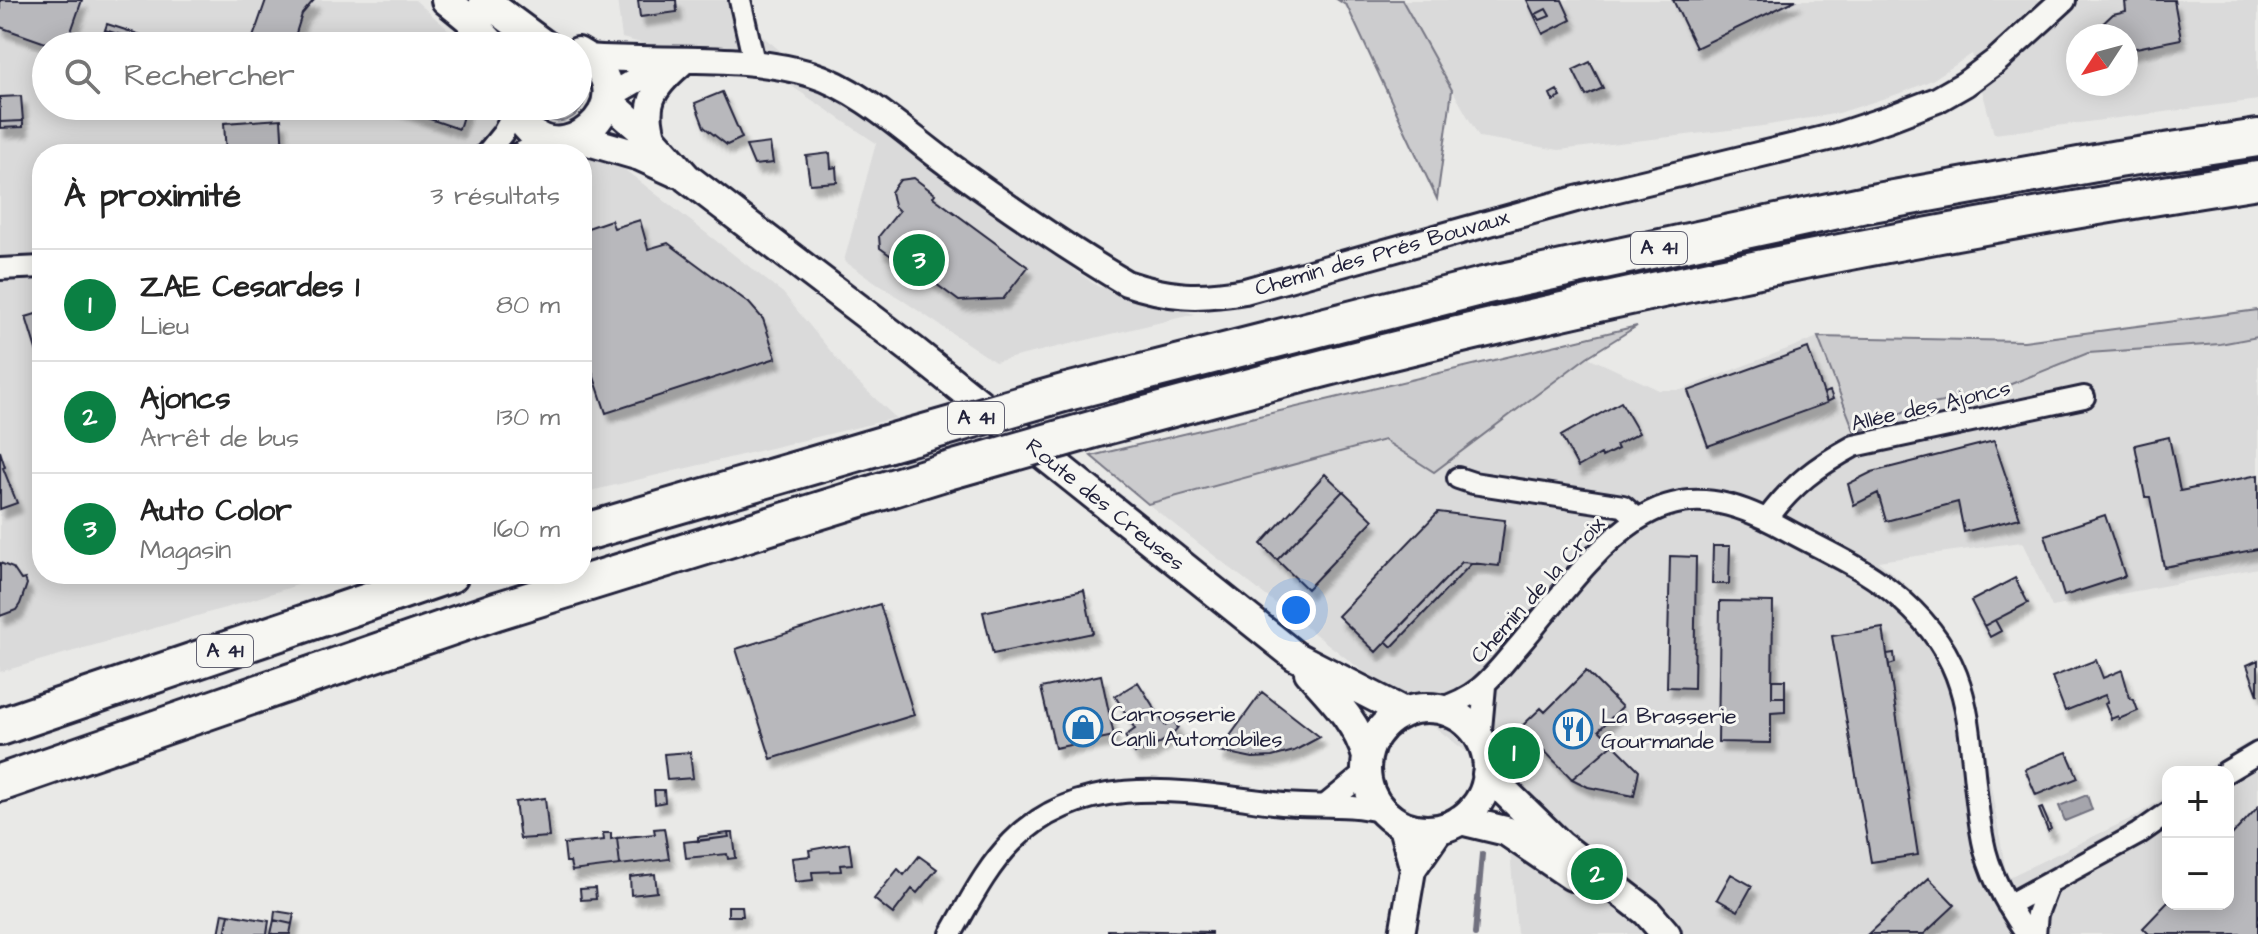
<!DOCTYPE html>
<html lang="fr">
<head>
<meta charset="utf-8">
<style>
  body { margin:0; font-family:"Architects Daughter",sans-serif; background:#f2f2f2; color:#222 }
  .controls { position:absolute; right:24px; bottom:24px; display:grid; overflow:hidden; border-radius:16px; box-shadow:0 4px 20px #0003 }
  .controls button { width:72px; height:72px; display:grid; place-items:center; padding:0; border:0; border-bottom:2px solid #e0e0e0; background:#fff; color:#222; font:40px sans-serif }
  .compass { position:absolute; left:2066px; top:24px; width:72px; height:72px; border-radius:50%; background:#fff; box-shadow:0 4px 20px #0003; rotate:234deg }
  .you { position:absolute; left:1296px; top:610px; width:28px; height:28px; margin:-20px; border:6px solid #fff; border-radius:50%; background:#1a73e8; box-shadow:0 0 0 12px #1a73e833 }
  .badge { display:grid; place-items:center; width:52px; height:52px; border-radius:50%; background:#0b8043; color:#fff; font-size:26px; font-weight:700 }
  .pin { position:absolute; translate:-50% -50%; border:4px solid #fff; box-shadow:0 2px 8px #0006 }
  .list { margin:0; padding:0; list-style:none }
  h2 { display:flex; justify-content:space-between; align-items:center; height:104px; margin:0; padding:0 32px; font-size:34px }
  h2 small { font-size:26px; font-weight:400; color:#767676 }
  .list li { display:grid; grid-template-columns:52px 1fr auto; gap:24px; align-items:center; box-sizing:border-box; height:112px; padding:0 32px; border-top:2px solid #e0e0e0 }
  .list b { display:block; font-size:30px; white-space:nowrap }
  .list p { margin:0; font-size:26px; white-space:nowrap; color:#767676 }
  .list em { font-size:26px; font-style:normal; color:#767676 }
  .icon { flex:none; width:44px; height:44px; fill:none; stroke:currentColor; stroke-width:2; stroke-linecap:round; stroke-linejoin:round }
  .map { position:relative; flex:none; width:2258px; height:934px; overflow:hidden }
  .search { position:absolute; background:#fff; box-shadow:0 4px 20px #0003; left:32px; top:32px; width:560px; height:88px; display:flex; align-items:center; gap:20px; box-sizing:border-box; padding:0 28px; border-radius:44px; color:#767676; font-size:30px }
  .panel { position:absolute; background:#fff; box-shadow:0 4px 20px #0003; left:32px; top:144px; width:560px; height:440px; border-radius:32px }
  .map>svg:first-child { display:block }
  .built { fill:#dadada; fill-rule:evenodd }
  .green { fill:#ccccce; stroke:#777784; stroke-width:2 }
  .water { fill:#a5a5ac; stroke:#71717f; stroke-width:2 }
  .lines { fill:none; stroke-linecap:round; stroke-linejoin:round }
  .stream { stroke:#71717f; stroke-width:6 }
  .building { fill:#b8b8bc; stroke:#22223b; stroke-width:2; fill-rule:evenodd; filter:url(#shadow) }
  .minor-casing { stroke:#22223b; stroke-width:26 }
  .tertiary-casing { stroke:#22223b; stroke-width:30 }
  .secondary-casing { stroke:#22223b; stroke-width:34 }
  .motorway-casing { stroke:#22223b; stroke-width:42 }
  .minor { stroke:#f6f6f2; stroke-width:20 }
  .tertiary { stroke:#f6f6f2; stroke-width:24 }
  .secondary { stroke:#f6f6f2; stroke-width:28 }
  .motorway { stroke:#f6f6f2; stroke-width:36 }
  .motorway-bridge-casing { stroke:#22223b; stroke-width:42; stroke-linecap:butt }
  .motorway-bridge { stroke:#f6f6f2; stroke-width:36 }
  .labels { text-anchor:middle; dominant-baseline:central; stroke-width:6; stroke-linejoin:round; paint-order:stroke }
  .shield { fill:#f6f6f2; stroke:#626272; stroke-width:2 }
  .shield-label { font-size:20px; font-weight:bold; fill:#22223b }
  .street-label { font-size:22px; fill:#22223b; stroke:#f6f6f2 }
  .poi-label { font-size:22px; fill:#22223b; stroke:#f6f6f2; text-anchor:start }
</style>
</head>
<body>
<div class="map">
<svg width="2258" height="934" viewBox="0 0 2258 934">
  <defs>
    <filter id="shadow"><feDropShadow dx="5" dy="9" stdDeviation="2" flood-color="#0004"/></filter>
  </defs>
  <rect width="100%" height="100%" fill="#e9e9e7"/>
  <filter id="ink" filterUnits="userSpaceOnUse"><feTurbulence type="fractalNoise" baseFrequency=".0125" numOctaves="2"/><feDisplacementMap in="SourceGraphic" scale="16" xChannelSelector="R" yChannelSelector="G"/><feConvolveMatrix kernelMatrix="1 2 1 2 8 2 1 2 1" color-interpolation-filters="sRGB"/></filter>
  <g filter="url(#ink)">
    <!-- built -->
    <path class="built" d="M0,0H415L467,46H46V106H543L783,293L850,375L896,418L582,493V154H42V574H332L232,606L0,672Z
      M617,0H751L759,33L823,87L1097,286L1195,314L995,362L844,261L876,143L784,81L622,38Z
      M1402,0H2258V100L1994,134L1972,54L1932,80L1904,92L1839,113L1763,126L1559,150L1479,137ZM2078,36H2126V84H2078Z
      M1818,337L1856,432L1913,408L1989,393L2088,353L2220,344L2258,337V568L2052,607L2022,542L1878,561L1913,591L1972,679L2007,878L2136,816L2168,795V904H2228V772H2202L2245,744L2258,741V934H1517L1504,781L1148,504L1384,440L1434,472L1588,357L1659,390H1681Z"/>
    <!-- green -->
    <path class="green" d="M1338,0H1402L1452,90L1437,199L1347,6Z
      M578,77C603,110 553,141 534,106H578Z
      M2258,310V337L2220,344L2088,353L1989,393L1913,408L1855,433L1818,337L2024,341Z
      M1637,326L1587,357L1434,472L1384,440L1148,504L1091,456Z"/>
    <!-- water -->
    <path class="water" d="M2087,795L2092,810L2065,821L2059,806Z"/>
    <g class="lines">
      <!-- stream -->
      <path class="stream" d="M1475,934L1482,854"/>
    </g>
    <!-- building -->
    <path class="building" d="M0,0H82L66,46H54L0,27Z
      M266,0H314L302,14L292,46H250Z
      M638,0H676L677,12L640,17Z
      M1527,0H1562L1571,20L1543,34ZM1546,9L1550,16L1540,20L1536,14Z
      M1673,0H1796L1696,48Z
      M2136,0H2174L2181,39L2126,50V36H2100L2098,28L2113,14L2126,11L2125,2Z
      M1546,9L1550,16L1540,20L1536,14Z
      M107,24L175,46H156L105,30Z
      M105,30L156,46H100Z
      M1590,62L1603,88L1586,96L1573,70Z
      M1557,90L1561,97L1553,101L1550,94Z
      M722,92L742,138L727,145L704,127L695,103Z
      M21,96L23,121L0,122V97Z
      M392,106H466L459,129Z
      M281,119L283,154H226L224,123Z
      M23,121V127L0,128V122Z
      M770,143L773,163L754,165L746,146Z
      M830,153L831,168L836,167L837,182L810,184L806,156Z
      M914,178L935,194L933,197L1028,267L1003,299L959,301L909,264L907,267L880,248L879,236L899,211L894,206L891,192L900,180Z
      M611,220L614,228L640,220L648,249L668,243L749,303L763,319L776,358L606,413L582,341V230Z
      M42,312V369L26,317Z
      M1808,348L1827,403L1708,446L1688,391Z
      M1830,391L1833,399L1827,402L1824,393Z
      M1621,402L1639,433L1616,445L1618,449L1602,457L1601,454L1578,467L1561,436Z
      M2169,437L2180,491L2258,475V549L2164,567L2150,497H2145L2135,445Z
      M1994,441L2020,518L1964,532L1958,502L1886,521L1878,493L1854,505L1848,484L1872,472Z
      M0,451L5,467L3,468L17,503L0,509Z
      M1325,474L1343,491L1277,560L1261,544Z
      M1343,491L1373,520L1307,589L1277,560Z
      M1438,512L1505,520L1499,566L1462,562L1376,652L1338,616Z
      M2105,515L2125,576L2064,596L2045,535Z
      M1713,546H1730L1729,584H1712Z
      M1670,556L1696,557L1694,688L1667,687Z
      M1462,562L1472,563L1392,647L1386,641Z
      M0,563L13,568L21,580L25,579L27,584L20,604L16,610L0,616Z
      M2015,578L2028,603L1984,626L1971,601Z
      M1084,590L1093,633L993,654L983,612Z
      M1720,601L1773,602L1772,697H1785V712L1771,713V743L1718,742Z
      M880,604L914,715L771,759L736,649Z
      M1995,620L2001,631L1990,637L1984,626Z
      M1883,628L1918,855L1871,862L1832,636Z
      M1894,653L1895,663L1889,665L1887,654Z
      M2096,660L2103,678L2122,670L2130,698L2134,700L2138,711L2119,719L2118,716L2111,719L2105,704L2108,702L2105,695L2065,711L2052,677Z
      M2258,660V695L2247,665Z
      M1586,671L1622,707L1599,730L1613,744L1572,779L1521,727L1541,708L1545,712Z
      M1101,675L1114,736L1055,748L1041,688Z
      M1772,680H1785V697H1772Z
      M1138,682L1165,725L1173,720L1178,727L1171,736L1149,750L1135,753L1125,736L1135,729L1115,696Z
      M1262,692L1320,737L1294,751L1272,757L1253,758L1219,751Z
      M1513,744L1522,752L1515,762L1506,754Z
      M1613,744L1639,770L1634,796L1588,787L1572,779Z
      M690,752L693,778L667,780L664,754Z
      M2067,752L2078,778L2036,795L2025,769Z
      M654,790H664L665,802L655,804Z
      M545,798L549,837L520,839L515,802Z
      M2258,807V934H2149L2143,928L2168,902L2228,904V839Z
      M2042,808L2051,829L2048,831L2039,809Z
      M664,828L669,859L620,865L617,838L655,834L654,829Z
      M603,833H611V839L617,838L620,865L572,871L570,862H566L564,844L604,840Z
      M728,833L729,837L698,841V837Z
      M728,833H733L736,858L728,859L727,854L686,858L684,842L729,837Z
      M849,843L852,864L840,865L841,871L812,872L813,880L795,882L792,858L810,856L809,850Z
      M919,856L937,869L917,893L912,889L893,914L874,899L898,869L904,875Z
      M655,874L657,892L631,895L630,877Z
      M1731,874L1752,886L1738,911L1717,899Z
      M1929,878L1955,905L1924,934H1868Z
      M595,888L596,899L581,900L580,889Z
      M728,906H742L743,916H728Z
      M275,911L294,914L292,924L274,920Z
      M223,913L229,914L225,934H219Z
      M229,914L269,921L267,934H225Z
      M274,920L292,924L290,934H271Z
      M1108,930L1211,932V934H1108Z"/>
    <g class="lines">
      <!-- minor casing -->
      <g class="minor-casing">
        <path id="minor" d="M740,0L754,62
          M486,154L503,133L516,109
          M518,154L548,140
          M0,269L42,267
          M1458,478L1473,483L1623,506L1638,519
          M1767,519C1792,485 1817,466 1854,446L2084,397
          M1438,709C1482,696 1493,675 1521,643C1555,603 1593,549 1637,520C1688,486 1736,502 1785,529C1819,548 1859,565 1890,590C1986,666 1963,736 1983,841C1989,874 2008,907 2027,934
          M1480,740L1485,686
          M2226,772L2258,753
          M1327,804L1366,772
          M2008,905L2138,834L2168,813
          M951,934C969,903 986,868 1012,842C1082,770 1185,791 1274,803C1312,808 1345,802 1383,812
          M2035,934L2037,914L2048,885"/>
      </g>
      <!-- tertiary casing -->
      <g class="tertiary-casing">
        <path id="tertiary" d="M587,57C662,63 739,53 811,74C860,89 908,135 948,164C1006,206 1065,247 1126,283C1170,298 1199,299 1245,291L1576,199L1836,136L1890,118L1937,100L1965,84L1996,61L2063,0
          M607,97L649,73L672,67
          M655,142C642,105 652,89 680,65
          M1400,824L1413,870
          M1402,934L1413,870L1442,828"/>
      </g>
      <!-- secondary casing -->
      <g class="secondary-casing">
        <path id="secondary" d="M446,0L468,18L494,46
          M484,0L546,46
          M607,100L655,142L687,178L914,351L1295,656L1404,712
          M515,106C546,194 661,96 578,52
          M578,138L640,156L675,172
          M1309,672C1333,699 1357,722 1367,757
          M1366 769a61 61 0 1 1 122 0a61 61 0 1 1-122 0Z
          M1487,774L1560,845L1647,912L1666,934
          M1460,820L1506,831L1572,876"/>
      </g>
      <!-- motorway casing -->
      <g class="motorway-casing">
        <path id="motorway" d="M1067,392L1483,286L1866,204L2118,159L2258,138
          M1105,426C1239,390 1373,354 1509,323C1757,266 2007,219 2258,180
          M582,533L886,444
          M0,727L450,574
          M0,783L496,611L944,472"/>
      </g>
      <!-- minor -->
      <use href="#minor" class="minor"/>
      <!-- tertiary -->
      <use href="#tertiary" class="tertiary"/>
      <!-- secondary -->
      <use href="#secondary" class="secondary"/>
      <!-- motorway -->
      <use href="#motorway" class="motorway"/>
      <!-- motorway-bridge casing -->
      <g class="motorway-bridge-casing">
        <path id="motorway-bridge" d="M886,444L1067,392
          M944,472L1105,426"/>
      </g>
      <!-- motorway-bridge -->
      <use href="#motorway-bridge" class="motorway-bridge"/>
    </g>
  </g>
  <!-- icons -->
  <defs>
    <g id="shop-ring" transform="scale(2)"><circle r="9.5" fill="#f6f6f2" stroke="#1f6fb2" stroke-width="1.5"/><path d="M-5-2.5h2.3a2.7 3.5 0 0 1 5.4 0H5L5.5 6h-11ZM-1.5-2.5h3a1.5 2.3 0 0 0-3 0Z" fill="#1f6fb2"/></g>
    <g id="restaurant-ring" transform="scale(2)"><circle r="9.5" fill="#f6f6f2" stroke="#1f6fb2" stroke-width="1.5"/><path d="M-5-6h1v4h1v-4h1v4h1v-4h1v5L-1.5 .5V6h-2V.5L-5-1ZM5-6V6H3V1.5H1.5Q1.5-4 5-6Z" fill="#1f6fb2"/></g>
  </defs>
  <g fill-rule="evenodd">
    <use href="#shop-ring" x="1083" y="727"/>
    <use href="#restaurant-ring" x="1573" y="729"/>
  </g>
  <g class="labels">
    <!-- shield labels -->
    <g class="shield">
      <rect x="1631" y="232" width="56" height="32" rx="6"/>
      <rect x="948" y="402" width="56" height="32" rx="6"/>
      <rect x="197" y="635" width="56" height="32" rx="6"/>
    </g>
    <g class="shield-label">
      <text x="1659" y="248">A 41</text>
      <text x="976" y="418">A 41</text>
      <text x="225" y="651">A 41</text>
    </g>
    <!-- street labels -->
    <g class="street-label">
      <text transform="translate(1382 253) rotate(-16)">Chemin des Prés Bouvaux</text>
      <text transform="translate(1931 406) rotate(-13)">Allée des Ajoncs</text>
      <text transform="translate(1105 505) rotate(39)">Route des Creuses</text>
      <text transform="translate(1538 590) rotate(-48)">Chemin de la Croix</text>
    </g>
    <!-- poi labels -->
    <g class="poi-label">
      <text x="1111" y="714">Carrosserie<tspan x="1111" dy="25">Canli Automobiles</tspan></text>
      <text x="1601" y="716">La Brasserie<tspan x="1601" dy="25">Gourmande</tspan></text>
    </g>
  </g>
</svg>
<div class="controls">
<button>+</button>
<button>−</button>
</div>
<svg class="compass" viewBox="-18 -18 36 36"><path d="M0-13l5 13h-10z" fill="#e53935"/><path d="M0 13l5-13h-10z" fill="#767676"/></svg>
<div class="you"></div>
<div class="pin badge" style="left:1514px;top:753px">1</div>
<div class="pin badge" style="left:1597px;top:874px">2</div>
<div class="pin badge" style="left:919px;top:260px">3</div>
<div class="search"><svg class="icon" aria-label="search" viewBox="0 0 24 24"><circle cx="10" cy="10" r="6"/><path d="M15 15l6 6"/></svg>Rechercher</div>
<section class="panel">
<h2>À proximité<small>3 résultats</small></h2>
<ul class="list">
<li><span class="badge">1</span><div><b>ZAE Cesardes 1</b><p>Lieu</p></div><em>80 m</em></li>
<li><span class="badge">2</span><div><b>Ajoncs</b><p>Arrêt de bus</p></div><em>130 m</em></li>
<li><span class="badge">3</span><div><b>Auto Color</b><p>Magasin</p></div><em>160 m</em></li>
</ul>
</section>
</div>
</body>
</html>
